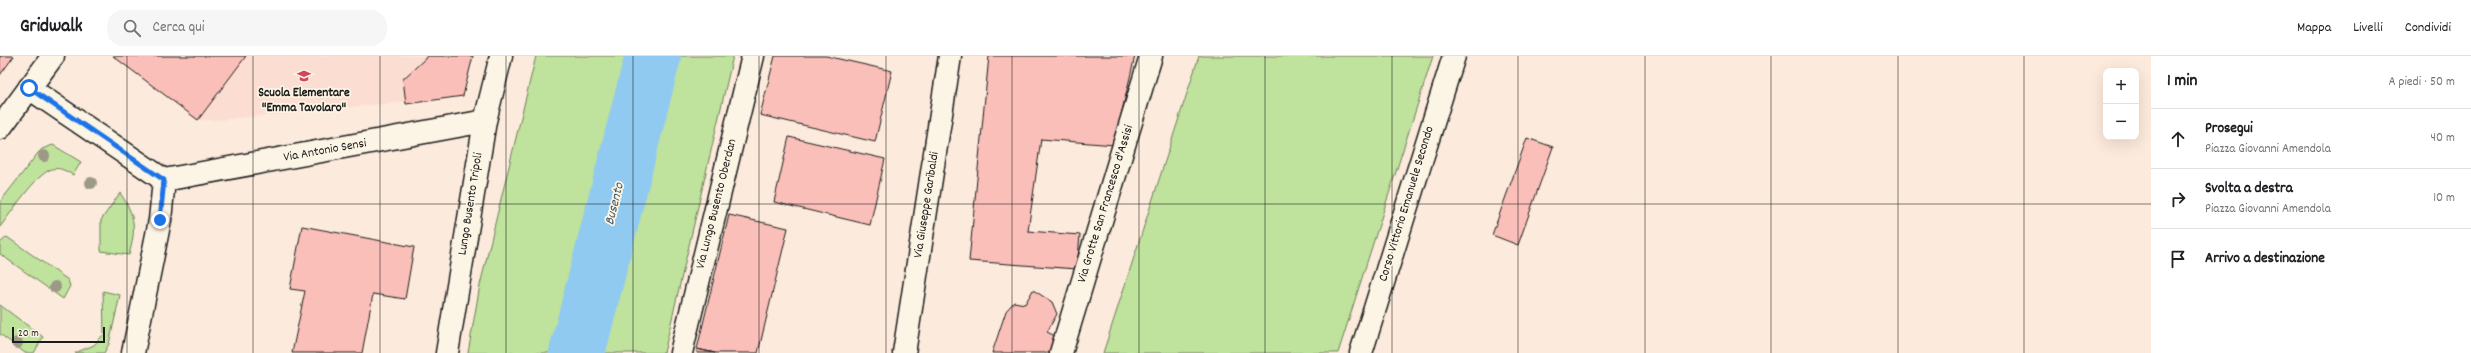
<!DOCTYPE html>
<html lang="it">
<head>
<meta charset="utf-8">
<style>
  body { margin:0; font-family:Dekko,sans-serif; background:#f6f6f6; color:#202124 }
  .controls { position:absolute; right:12px; top:12px; display:grid; overflow:hidden; border-radius:8px; box-shadow:0 4px 16px #0002 }
  .controls button { width:36px; height:36px; display:grid; place-items:center; padding:0; border:0; border-bottom:1px solid #e0e0e0; background:#fff; color:#202124; font:20px sans-serif }
  .scale { position:absolute; left:12px; bottom:10px; width:93px; box-sizing:border-box; padding-left:4px; border:2px solid #1c1c1c; border-top:0; font-size:11px; line-height:14px; white-space:nowrap; color:#1c1c1c; -webkit-text-stroke:3px #fcf5e5; paint-order:stroke }
  .stop { position:absolute; width:12px; height:12px; margin:-9px; border:3px solid #1a73e8; border-radius:50%; background:#fff }
  .stop.end { background:#1a73e8; border-color:#fff; box-shadow:0 1px 4px #0008 }
  .list { margin:0; padding:0; list-style:none }
  h2 { display:flex; justify-content:space-between; align-items:center; height:52px; margin:0; padding:0 16px; font-size:17px }
  h2 small { font-size:13px; font-weight:400; color:#757577 }
  .list li { display:grid; grid-template-columns:26px 1fr auto; gap:12px; align-items:center; box-sizing:border-box; height:60px; padding:0 16px; border-top:1px solid #e0e0e0 }
  .list b { display:block; font-size:15px; white-space:nowrap }
  .list p { margin:0; font-size:13px; white-space:nowrap; color:#757577 }
  .list em { font-size:13px; font-style:normal; color:#757577 }
  .icon { flex:none; width:22px; height:22px; fill:none; stroke:currentColor; stroke-width:2; stroke-linecap:round; stroke-linejoin:round }
  .map { position:relative; flex:none; width:2151px; height:297px; overflow:hidden }
  header { display:flex; align-items:center; gap:24px; box-sizing:border-box; height:56px; padding:0 20px; background:#fff; border-bottom:1px solid #e0e0e0 }
  header strong { font-size:19px }
  nav { display:flex; gap:22px; margin-inline-start:auto; font-size:14px }
  .search { width:280px; height:36px; background:#f6f6f6; display:flex; align-items:center; gap:10px; box-sizing:border-box; padding:0 14px; border-radius:16px; color:#757577; font-size:15px }
  main { display:flex }
  aside { flex:1; background:#fff }
  .map>svg:first-child { display:block }
  .built { fill:#fcddd2 }
  .green { fill:#bfe29c; stroke:#6e7f5c }
  .lines { fill:none; stroke-linecap:round; stroke-linejoin:round }
  .river { stroke:#91caf1; stroke-width:56 }
  .building { fill:#fbbfb9; stroke:#1c1c1c }
  .minor-casing { stroke:#1c1c1c; stroke-width:25 }
  .minor { stroke:#fcf5e5; stroke-width:22 }
  .tree { fill:#9c9987 }
  .route { stroke:#1a73e8; stroke-width:5 }
  .grid { fill:none; stroke:#1c1c1c; stroke-width:1; stroke-opacity:0.55 }
  .labels { text-anchor:middle; dominant-baseline:central; stroke-width:3.5; stroke-linejoin:round; paint-order:stroke }
  .poi-label { font-size:13px; font-weight:bold; fill:#1c1c1c; stroke:#fcf5e5 }
  .street-label { font-size:13px; fill:#1c1c1c; stroke:#fcf5e5 }
  .water-label { font-size:14px; font-style:italic; fill:#455967; stroke:#fcf5e5 }
</style>
</head>
<body>
<header>
<strong>Gridwalk</strong>
<div class="search"><svg class="icon" aria-label="search" viewBox="0 0 24 24"><circle cx="10" cy="10" r="6"/><path d="M15 15l6 6"/></svg>Cerca qui</div>
<nav><a>Mappa</a><a>Livelli</a><a>Condividi</a></nav>
</header>
<main>
<div class="map">
<svg width="2151" height="297" viewBox="0 0 2151 297">
  <rect width="100%" height="100%" fill="#fceadc"/>
  <filter id="ink" filterUnits="userSpaceOnUse"><feTurbulence type="fractalNoise" baseFrequency=".025" numOctaves="2"/><feDisplacementMap in="SourceGraphic" scale="8" xChannelSelector="R" yChannelSelector="G"/><feConvolveMatrix kernelMatrix="1 2 1 2 8 2 1 2 1" color-interpolation-filters="sRGB"/></filter>
  <g filter="url(#ink)">
    <!-- built -->
    <path class="built" d="M113,0H473L463,40L219,64H198Z"/>
    <!-- green -->
    <path class="green" d="M536,0H733L664,297H468L480,229Z
      M1199,0H1433L1338,297H1103Z
      M53,89L81,106L73,119C66,115 60,111 52,113C36,118 11,157 0,171V146L38,97L42,93Z
      M120,137C136,160 136,173 129,199L101,195V164Z
      M7,181L68,224L70,230L63,243L0,198V187Z
      M103,235L120,239L109,288L104,297H75L94,289L104,278Z
      M0,249L43,281L34,297H25L0,278Z"/>
    <g class="lines">
      <!-- river -->
      <path class="river" d="M577,297L653,0"/>
    </g>
    <!-- building -->
    <path class="building" d="M0,0H14L0,19Z
      M113,0H246L198,64Z
      M428,0H473L463,40L406,48L403,23Z
      M775,0H826L892,15L875,86L760,59Z
      M989,0H1135L1114,89L1041,83L1028,175L1080,179L1077,213L969,205Z
      M789,81L885,103L870,169L774,146Z
      M1527,82L1553,91L1518,189L1492,179Z
      M729,159L788,172L758,297H715L697,293Z
      M302,170L414,191L405,243L373,238L362,297H292L305,235L290,233Z
      M1033,234L1052,246L1057,258L1047,276L1059,282L1053,297H992L1006,255L1014,246L1025,248Z
      M697,293L715,297H697Z"/>
    <g class="lines">
      <!-- minor casing -->
      <g class="minor-casing">
        <path id="minor" d="M29,32L164,124L160,164L133,297
          M0,72L53,0
          M164,124L485,65
          M447,297L485,65L501,0
          M681,297L753,0
          M904,297L950,0
          M1061,297L1151,0
          M1361,297L1454,0"/>
      </g>
      <!-- minor -->
      <use href="#minor" class="minor"/>
    </g>
    <!-- trees -->
    <g class="tree">
      <circle cx="44" cy="100" r="6"/>
      <circle cx="91" cy="127" r="6"/>
      <circle cx="55" cy="231" r="6"/>
      <circle cx="17" cy="287" r="6"/>
    </g>
  </g>
  <g class="lines" filter="url(#ink)">
    <!-- route -->
    <path class="route" d="M29,32L164,124L160,164"/>
  </g>
  <!-- grid -->
  <path class="grid" d="M127,0V297M253,0V297M380,0V297M506,0V297M633,0V297M759,0V297M886,0V297M1012,0V297M1139,0V297M1265,0V297M1392,0V297M1518,0V297M1645,0V297M1771,0V297M1898,0V297M2024,0V297M0,148H2151"/>
  <!-- icons -->
  <defs>
    <g id="school-bare" transform="scale(1.08)"><path d="M0-5L7-2L0 1L-7-2ZM-4 1L0 2.5L4 1V4Q0 6-4 4Z" fill="#d1495b" stroke="#fcf5e5" stroke-width="2.5" paint-order="stroke"/></g>
  </defs>
  <g fill-rule="evenodd">
    <use href="#school-bare" x="304" y="20"/>
  </g>
  <g class="labels">
    <!-- poi labels -->
    <g class="poi-label">
      <text x="304" y="37">Scuola Elementare<tspan x="304" dy="15">"Emma Tavolaro"</tspan></text>
    </g>
    <!-- street labels -->
    <g class="street-label">
      <text transform="translate(325 95) rotate(-10)">Via Antonio Sensi</text>
      <text transform="translate(471 148) rotate(-81)">Lungo Busento Tripoli</text>
      <text transform="translate(717 148) rotate(-76)">Via Lungo Busento Oberdan</text>
      <text transform="translate(1106 148) rotate(-73)">Via Grotte San Francesco d'Assisi</text>
      <text transform="translate(1407 148) rotate(-73)">Corso Vittorio Emanuele Secondo</text>
      <text transform="translate(927 149) rotate(-81)">Via Giuseppe Garibaldi</text>
    </g>
    <!-- water labels -->
    <g class="water-label">
      <text transform="translate(615 148) rotate(-76)">Busento</text>
    </g>
  </g>
</svg>
<div class="controls">
<button>+</button>
<button>−</button>
</div>
<div class="scale">20 m</div>
<div class="stop" style="left:29px;top:32px"></div>
<div class="stop end" style="left:160px;top:164px"></div>
</div>
<aside>
<h2>1 min<small>A piedi · 50 m</small></h2>
<ul class="list">
<li><svg class="icon" aria-label="ahead" viewBox="0 0 24 24"><path d="M12 20V5M6 11l6-6 6 6"/></svg><div><b>Prosegui</b><p>Piazza Giovanni Amendola</p></div><em>40 m</em></li>
<li><svg class="icon" aria-label="right" viewBox="0 0 24 24"><path d="M7 20v-9h11M14 6l5 5-5 5"/></svg><div><b>Svolta a destra</b><p>Piazza Giovanni Amendola</p></div><em>10 m</em></li>
<li><svg class="icon" aria-label="arrive" viewBox="0 0 24 24"><path d="M6 21V4h12l-3 4 3 4H6"/></svg><div><b>Arrivo a destinazione</b></div></li>
</ul>
</aside>
</main>
</body>
</html>
